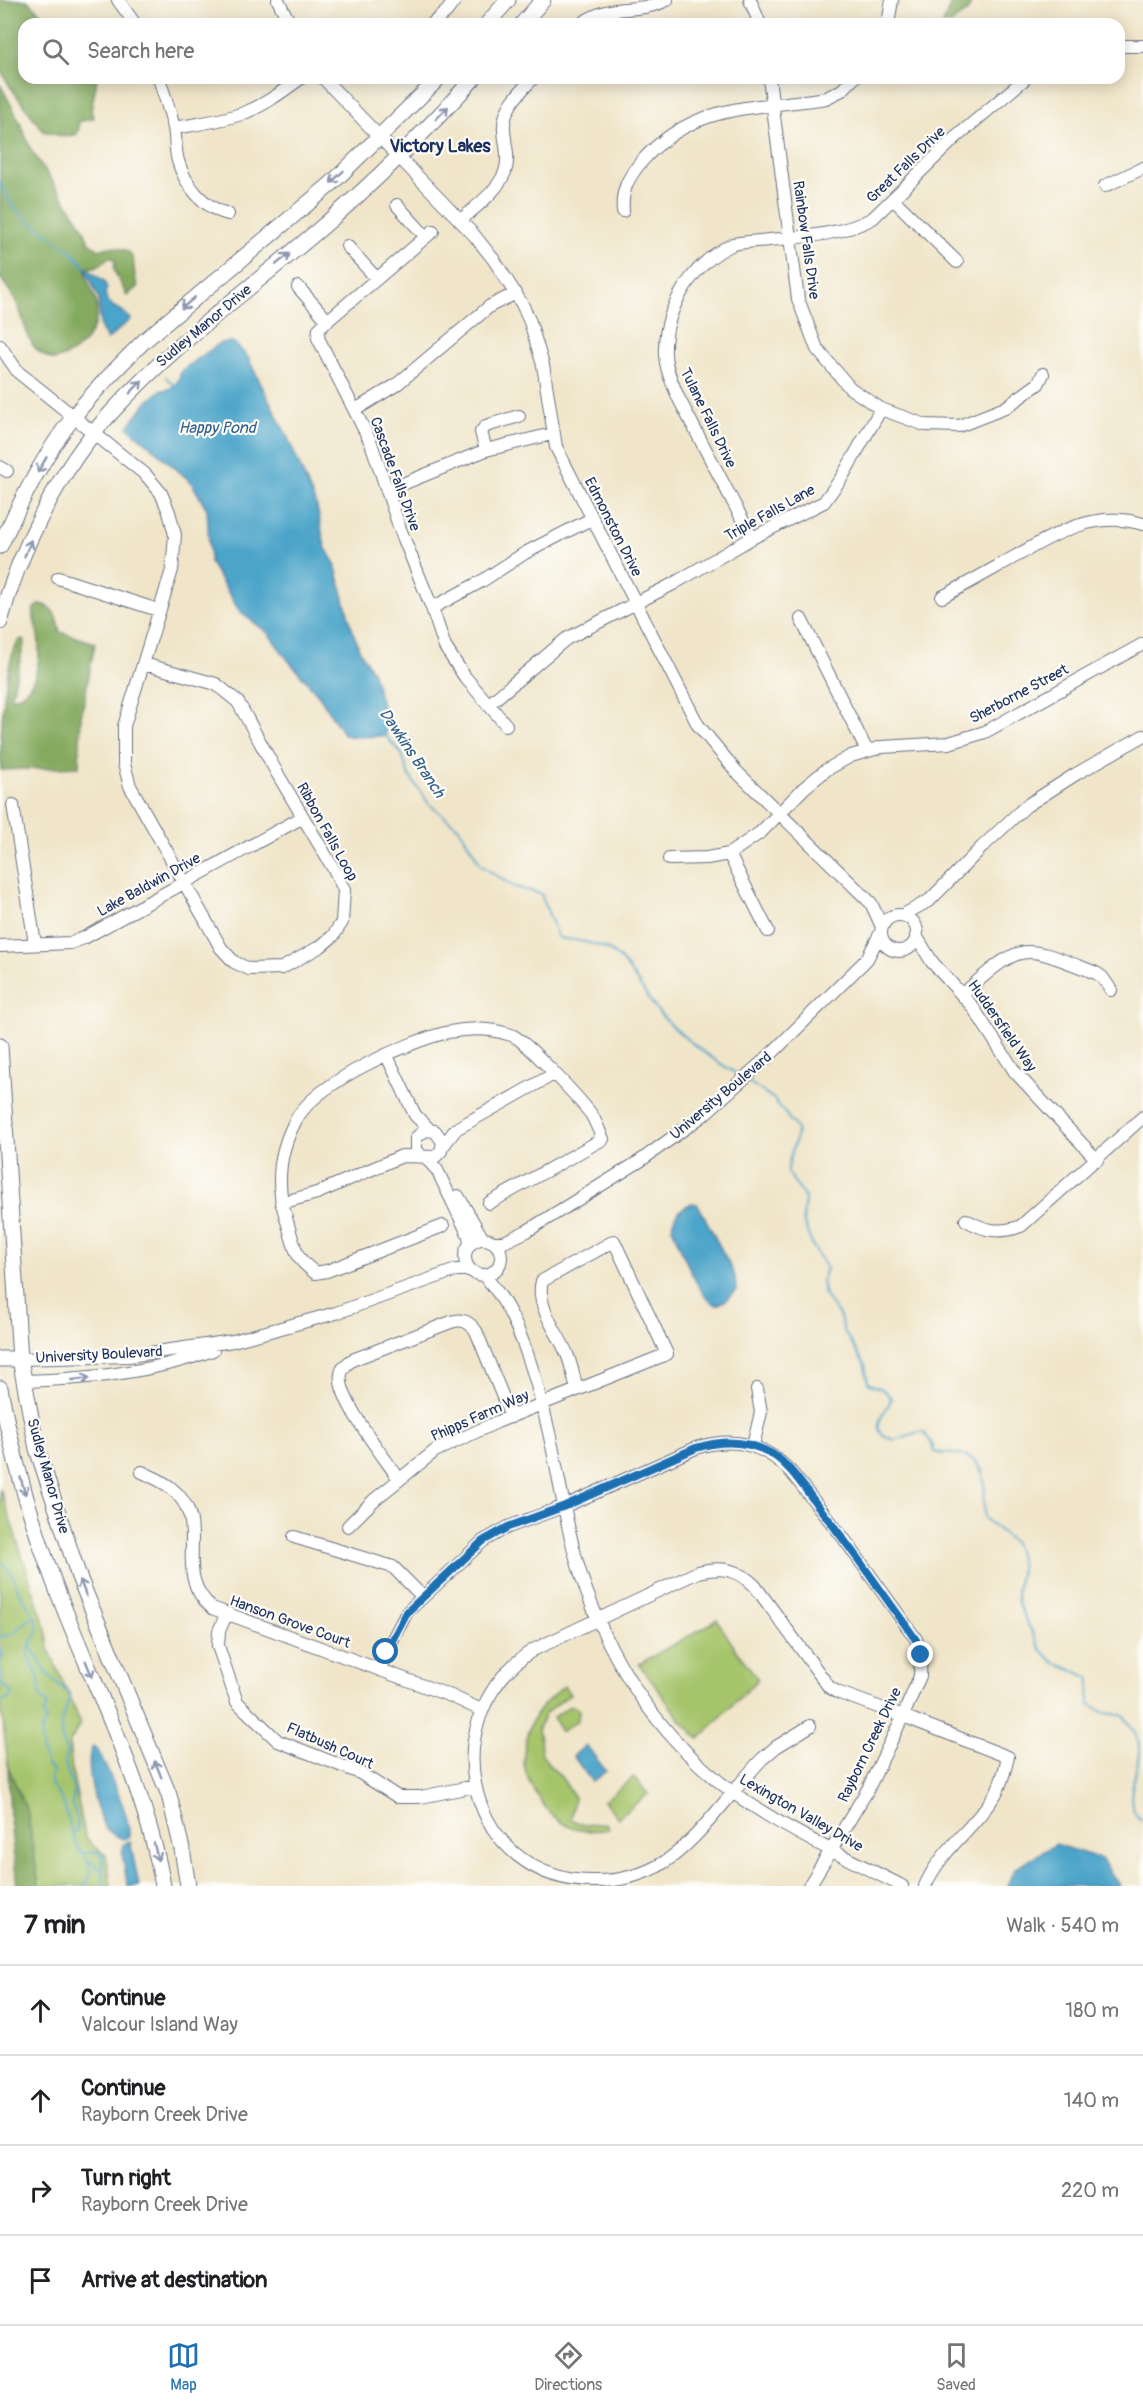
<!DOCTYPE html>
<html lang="en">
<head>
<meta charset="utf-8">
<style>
  body { margin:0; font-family:Pangolin,sans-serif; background:#f6f6f6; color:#202124 }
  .stop { position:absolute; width:18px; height:18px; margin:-14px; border:4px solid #1f6fb2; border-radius:50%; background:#fff }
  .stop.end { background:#1f6fb2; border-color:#fff; box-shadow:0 2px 6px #0008 }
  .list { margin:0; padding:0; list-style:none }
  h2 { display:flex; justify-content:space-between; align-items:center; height:78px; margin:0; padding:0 24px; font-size:26px }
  h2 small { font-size:20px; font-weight:400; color:#757577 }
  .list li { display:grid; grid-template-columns:39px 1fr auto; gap:18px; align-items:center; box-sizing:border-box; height:90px; padding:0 24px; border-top:2px solid #e0e0e0 }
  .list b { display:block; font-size:22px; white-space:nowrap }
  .list p { margin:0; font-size:20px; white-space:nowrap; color:#757577 }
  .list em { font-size:20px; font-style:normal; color:#757577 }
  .icon { flex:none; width:33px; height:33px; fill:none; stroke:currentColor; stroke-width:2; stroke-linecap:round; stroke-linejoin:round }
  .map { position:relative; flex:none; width:1143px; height:1886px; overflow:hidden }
  .search { position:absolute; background:#fff; box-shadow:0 3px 15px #0003; left:18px; right:18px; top:18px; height:66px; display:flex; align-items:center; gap:15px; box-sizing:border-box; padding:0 21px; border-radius:18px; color:#757577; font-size:22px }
  .sheet { height:438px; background:#fff }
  nav { display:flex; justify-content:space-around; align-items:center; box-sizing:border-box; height:84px; border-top:2px solid #e0e0e0; background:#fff; font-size:16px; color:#757577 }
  nav a { display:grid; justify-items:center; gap:3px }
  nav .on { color:#1f6fb2 }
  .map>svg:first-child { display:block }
  .green { fill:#a6c46b; stroke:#607a64; stroke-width:1.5 }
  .forest { fill:#84aa5f; stroke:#506c5e; stroke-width:1.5 }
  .water { fill:#4ba4c9; stroke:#336a94; stroke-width:1.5 }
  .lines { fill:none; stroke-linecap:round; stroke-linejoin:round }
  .stream { stroke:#4ba4c9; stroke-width:2 }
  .minor-casing { stroke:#666f83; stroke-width:14 }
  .major-casing { stroke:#666f83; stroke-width:17 }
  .minor { stroke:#fff; stroke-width:12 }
  .major { stroke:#fff; stroke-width:15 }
  .oneway { stroke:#8d97ae }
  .route { stroke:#1f6fb2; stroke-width:8 }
  .labels { text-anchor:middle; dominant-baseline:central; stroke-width:4.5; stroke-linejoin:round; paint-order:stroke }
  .street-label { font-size:15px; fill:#1b2f5e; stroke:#fdfcf7 }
  .water-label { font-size:16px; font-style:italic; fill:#2e5e89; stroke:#fdfcf7 }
  .quarter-label { font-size:18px; font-weight:bold; fill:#1b2f5e; stroke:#fdfcf7 }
</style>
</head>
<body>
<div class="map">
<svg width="1143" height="1886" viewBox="0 0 1143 1886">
  <rect width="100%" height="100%" fill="#fdfcf7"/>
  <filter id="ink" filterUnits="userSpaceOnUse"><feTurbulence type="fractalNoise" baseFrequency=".0167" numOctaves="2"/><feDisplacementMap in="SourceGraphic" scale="12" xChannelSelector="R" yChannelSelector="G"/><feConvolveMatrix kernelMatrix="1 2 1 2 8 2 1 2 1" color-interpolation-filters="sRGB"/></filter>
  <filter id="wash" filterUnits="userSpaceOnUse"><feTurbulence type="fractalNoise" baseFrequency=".008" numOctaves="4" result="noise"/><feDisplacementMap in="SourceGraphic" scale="24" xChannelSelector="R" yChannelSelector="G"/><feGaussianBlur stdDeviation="1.35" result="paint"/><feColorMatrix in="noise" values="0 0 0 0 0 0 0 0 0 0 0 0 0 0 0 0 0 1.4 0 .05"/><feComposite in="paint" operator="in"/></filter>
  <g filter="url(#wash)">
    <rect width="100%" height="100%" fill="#f0e5c9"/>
    <!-- green -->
    <path class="green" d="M0,1488L46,1629L50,1652L81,1724L69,1743L72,1771L85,1836L93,1846L106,1855L111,1886H39L27,1810L8,1767L0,1692Z
      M717,1620L736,1650L758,1679L699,1739L682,1722L639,1664Z
      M564,1686L570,1694L546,1713L538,1728L542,1754L549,1765L562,1778L574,1797L571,1819L583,1825L606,1823L609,1829C598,1831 584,1832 573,1828C550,1821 528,1788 524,1764C523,1756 526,1736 529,1728C535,1710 551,1697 564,1686Z
      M573,1706L579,1710L578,1720L561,1732L553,1718L568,1707Z
      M634,1777L648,1794L618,1818L604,1801Z"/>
    <!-- forest -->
    <path class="forest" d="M0,0H27L52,24H24V78L97,79L91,111L94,118L78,122L79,128L77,134L65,137L43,131L9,85L0,69Z
      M952,0H971C969,18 961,12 951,24H943Z
      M0,84L20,122L31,150L82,225L89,242L99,250C107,247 110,246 118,248C142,252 129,269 138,286L127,296L114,270L115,260L109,257C102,267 96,266 86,269C85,280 93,290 96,301C102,328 80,354 54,360C26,350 28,330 18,306C14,296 6,286 0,277Z
      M41,604C56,608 57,619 60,632L95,643L81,717L79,767L1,770C0,746 3,654 21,639L25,640L11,698C38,693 41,658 38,635C36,626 32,618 34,608Z
      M8,1767L27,1812L39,1886H17L10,1819Z"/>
    <!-- water -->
    <path class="water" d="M85,267L104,281L107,288L105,293L107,300L114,307L121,310L131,319L107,340L100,326L99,299Z
      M233,342L247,356L288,438L317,507L325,547L335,564L351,625L359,649L373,673L385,716L386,736L355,737L344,735L320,697L288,660L268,633L240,612L210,563L207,509L191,482L128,427L148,401L161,390C173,391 179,382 181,371L220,343Z
      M692,1203L697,1204L701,1210L735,1276L736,1291L725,1301L717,1305C698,1299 681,1247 672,1228C673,1214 680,1209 692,1203Z
      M586,1745L606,1771L592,1782L573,1756Z
      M93,1747L98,1750C108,1774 130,1811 129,1836L125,1839C118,1838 110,1833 105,1827C96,1815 83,1759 93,1747Z
      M130,1841L139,1886H128L127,1883L122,1854L124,1844Z
      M1056,1844L1101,1859L1120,1886H1007L1014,1869Z"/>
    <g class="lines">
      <!-- stream -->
      <path class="stream" d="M0,181C12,218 42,227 69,250C75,255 80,262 85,267
        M166,377L176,388
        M385,735L402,754L408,774L429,804L459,828L481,865L512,886L541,894L558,938C574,940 592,942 607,949C630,961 645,999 663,1017C686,1041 712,1059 740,1076
        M747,1081L774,1099L797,1129C797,1145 787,1157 788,1173L805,1198L803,1220L812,1245L826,1267L822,1282L825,1296L839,1315L845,1333L865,1365L868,1383L884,1390L891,1398C889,1410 877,1416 879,1430C896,1451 906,1430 924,1432L932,1444L934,1452C943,1455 953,1452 963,1455C994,1465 982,1496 984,1518L1013,1542L1017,1550L1021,1568L1017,1592L1018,1604L1040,1648L1053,1662L1088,1677L1090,1680L1089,1703L1104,1713L1122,1715C1129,1722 1139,1738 1139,1748C1141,1770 1118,1805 1143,1821
        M0,1561C17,1573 13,1585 23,1598C32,1609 38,1619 38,1633L31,1641L28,1656L38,1676L41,1698L48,1704L43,1714L46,1720L41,1732L42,1748L47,1766L54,1772L51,1777V1785L62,1799L77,1848L83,1854L92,1852L103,1855L104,1886
        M0,1637L11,1635L34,1616
        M30,1645L47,1674L70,1695C64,1716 55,1731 67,1752L65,1764L74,1792L72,1805L77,1817V1830L73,1834
        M0,1647L3,1655L0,1665
        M0,1669L1,1682L12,1693L9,1699L0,1702
        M89,1860L102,1870
        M85,1886L91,1870L85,1855"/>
    </g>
  </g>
  <g filter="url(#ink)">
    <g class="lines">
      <!-- minor casing -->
      <g class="minor-casing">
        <path id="minor" d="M118,0L135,24
          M278,0L290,24
          M750,0L760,24
          M432,24L447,11L455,0
          M581,24C614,0 635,16 667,0
          M888,24L892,0
          M1119,46H1143
          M159,78C164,95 170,111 174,128C176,139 175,151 178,161C185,185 204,208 228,214
          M323,78L474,235L494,260L522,304L530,322L543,365L556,447L698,725L736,771L871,903L882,927
          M769,78L798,299L817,349L850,388L881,409L925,425L959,426L1005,408L1038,384L1043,374
          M174,128C197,124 222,121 244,113C265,105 283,91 301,78
          M1105,186L1143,168
          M894,200L957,262
          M397,205L426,237
          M623,211C621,190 629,176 642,161C694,102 756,109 826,98L842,90L854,78
          M460,221C475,207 497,192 505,172C510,158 505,145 504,130C502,109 520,92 533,78
          M433,231L326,322L319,329L318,338L371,443L400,529L432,608L445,647L465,677L506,725
          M347,246L377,279
          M298,287L328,321
          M0,346L18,372L146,475L161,493L169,512L175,535L172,570L124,726V764L130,786L221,948L234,962L249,969L282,968L321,946L333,936L342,922L344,890L336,873L277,773L238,702L216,684L144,664
          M355,410L396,385L490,306L516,293
          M486,450L481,432L486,426L519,416
          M0,467L7,471
          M388,490L486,450L552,434
          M752,538L679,399C673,385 666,370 665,355C663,310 692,263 733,244C777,237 834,240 873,218L955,138L1026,78
          M58,578L158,610
          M942,597C967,584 991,570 1016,556C1057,533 1094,510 1143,524
          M432,608L482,581L525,553L591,519
          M801,619L867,751
          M488,705L566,639L673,584L752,538L824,502L842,477L881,409
          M13,805L35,944
          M729,854L768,931
          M669,859L707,858L729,854L761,832L804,788L826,770L851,756L882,747L949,743L985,732L1143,644
          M881 933a18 18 0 1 1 36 0a18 18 0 1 1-36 0Z
          M903,915L930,900L982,847L1026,806L1076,774L1143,736
          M916,936L932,962L972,1006L1015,1072L1097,1160
          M0,946L70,943L84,938L303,817
          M963,994C1024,940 1021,944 1096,973L1102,977L1111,990
          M387,1056L415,1115L430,1130
          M443,1146L456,1129L554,1074
          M426,1158L437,1170L469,1236L470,1244
          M458,1196L483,1239
          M281,1203L317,1193L402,1156L435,1157L441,1151L443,1142L435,1131L425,1130L416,1138V1149L421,1156
          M966,1220C985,1231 1000,1234 1021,1226L1143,1117
          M443,1226L327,1271L315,1273C310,1268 302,1263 299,1257C293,1246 290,1230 286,1218C275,1183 279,1150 297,1118C318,1082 408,1041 449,1032C469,1028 491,1028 511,1035C524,1038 581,1101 591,1114C596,1122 599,1131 603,1139L489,1203
          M465 1257a18 18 0 1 1 36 0a18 18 0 1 1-36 0Z
          M493,1242H504L527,1231L640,1161L702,1116L770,1055L867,959L880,934
          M483,1275C521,1311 541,1396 552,1446C562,1493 569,1542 585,1587C614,1668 662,1739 731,1791C782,1828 845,1857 902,1886
          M20,1359L129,1356L233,1341L336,1313L456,1270H470
          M23,1381C87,1379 153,1373 213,1350
          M753,1446L761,1412L757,1389
          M142,1472C152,1477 163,1481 171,1488C215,1523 169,1571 212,1608L451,1696L481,1710
          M399,1479C385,1458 336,1398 341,1374C342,1367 347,1364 352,1360L451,1322C463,1318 469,1322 476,1331L511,1417
          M348,1526L374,1500L435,1451L497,1422L667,1354L614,1241L542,1281C535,1306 558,1332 567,1354C572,1366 574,1379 577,1390
          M294,1537L393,1567L422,1596
          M226,1615L219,1631L218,1646L237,1702L278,1741L360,1773L398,1797H421L475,1786
          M380,1670L386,1652L407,1612L483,1541L508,1527L565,1506L696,1448C733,1436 765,1444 791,1472L842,1536L916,1639L921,1655L920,1676L903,1716L867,1791L809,1886
          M810,1726L776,1747L762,1759C731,1791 695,1846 658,1866C639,1876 619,1881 597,1881C470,1884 426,1721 533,1650L698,1572C721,1566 738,1569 755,1586L829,1687L837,1692L903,1716L1008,1757C1005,1770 1002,1782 996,1793C976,1827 941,1849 925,1886"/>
      </g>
      <!-- major casing -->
      <g class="major-casing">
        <path id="major" d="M487,24L508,0
          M522,24L543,0
          M0,546C21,501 44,454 75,415C96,388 120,365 144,341L331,184L439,78
          M0,622C19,551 60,468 110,414C173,344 250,289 321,228C376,181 426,131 474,78
          M0,1046L20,1359L37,1449L79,1577L169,1795L182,1849L188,1886
          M0,1359H20
          M0,1388C13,1461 35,1534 62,1603C98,1696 146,1787 163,1886"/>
      </g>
      <!-- minor -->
      <use href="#minor" class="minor"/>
      <!-- major -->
      <use href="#major" class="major"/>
    </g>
    <!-- one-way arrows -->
    <defs><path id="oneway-shaft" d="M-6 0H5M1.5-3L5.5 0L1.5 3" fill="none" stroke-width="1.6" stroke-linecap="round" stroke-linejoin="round" transform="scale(1.5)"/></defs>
    <g class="oneway">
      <use href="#oneway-shaft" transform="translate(442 113) rotate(-46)"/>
      <use href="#oneway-shaft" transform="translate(337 177) rotate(137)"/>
      <use href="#oneway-shaft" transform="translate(283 259) rotate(-39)"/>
      <use href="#oneway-shaft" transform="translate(188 303) rotate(140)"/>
      <use href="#oneway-shaft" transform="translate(136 387) rotate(-46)"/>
      <use href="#oneway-shaft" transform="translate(42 465) rotate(120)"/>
      <use href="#oneway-shaft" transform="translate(28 548) rotate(-67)"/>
      <use href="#oneway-shaft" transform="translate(81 1379) rotate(-6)"/>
      <use href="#oneway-shaft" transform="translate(23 1486) rotate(74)"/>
      <use href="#oneway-shaft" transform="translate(83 1588) rotate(-112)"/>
      <use href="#oneway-shaft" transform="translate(89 1669) rotate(68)"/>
      <use href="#oneway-shaft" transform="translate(158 1769) rotate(-112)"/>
      <use href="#oneway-shaft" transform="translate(156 1852) rotate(77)"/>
    </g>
  </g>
  <g class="lines" filter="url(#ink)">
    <!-- route -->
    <path class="route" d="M386,1652L407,1612L483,1541L508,1527L565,1506L696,1448C722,1440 748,1440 772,1454C791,1466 804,1488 818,1506C852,1549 884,1595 916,1640L921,1655"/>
  </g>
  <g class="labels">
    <!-- street labels -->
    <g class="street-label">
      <text transform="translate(906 165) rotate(-44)">Great Falls Drive</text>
      <text transform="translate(806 240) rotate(82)">Rainbow Falls Drive</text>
      <text transform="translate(204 326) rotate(-40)">Sudley Manor Drive</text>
      <text transform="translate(708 418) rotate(64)">Tulane Falls Drive</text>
      <text transform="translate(395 474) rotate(70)">Cascade Falls Drive</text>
      <text transform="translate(770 513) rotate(-29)">Triple Falls Lane</text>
      <text transform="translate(613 527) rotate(63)">Edmonston Drive</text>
      <text transform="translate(1019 694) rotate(-28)">Sherborne Street</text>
      <text transform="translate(327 832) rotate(61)">Ribbon Falls Loop</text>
      <text transform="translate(149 885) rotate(-29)">Lake Baldwin Drive</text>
      <text transform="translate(1002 1026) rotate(55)">Huddersfield Way</text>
      <text transform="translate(721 1096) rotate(-40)">University Boulevard</text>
      <text transform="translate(99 1355) rotate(-3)">University Boulevard</text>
      <text transform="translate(480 1416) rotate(-24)">Phipps Farm Way</text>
      <text transform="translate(48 1476) rotate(74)">Sudley Manor Drive</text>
      <text transform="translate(290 1622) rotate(20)">Hanson Grove Court</text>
      <text transform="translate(870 1745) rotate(-64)">Rayborn Creek Drive</text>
      <text transform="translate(330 1746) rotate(24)">Flatbush Court</text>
      <text transform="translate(801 1813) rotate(30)">Lexington Valley Drive</text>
    </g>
    <!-- water labels -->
    <g class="water-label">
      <text x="217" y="428">Happy Pond</text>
      <text transform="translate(412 753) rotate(56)">Dawkins Branch</text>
    </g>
    <!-- quarter labels -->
    <g class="quarter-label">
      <text x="440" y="146">Victory Lakes</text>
    </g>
  </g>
</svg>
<div class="stop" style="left:386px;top:1652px"></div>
<div class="stop end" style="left:921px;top:1655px"></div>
<div class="search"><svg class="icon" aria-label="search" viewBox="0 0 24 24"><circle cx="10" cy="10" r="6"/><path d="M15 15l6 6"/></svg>Search here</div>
</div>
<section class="sheet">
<h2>7 min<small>Walk · 540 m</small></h2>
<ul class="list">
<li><svg class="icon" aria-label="ahead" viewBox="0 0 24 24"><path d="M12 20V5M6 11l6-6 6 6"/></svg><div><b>Continue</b><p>Valcour Island Way</p></div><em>180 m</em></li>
<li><svg class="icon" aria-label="ahead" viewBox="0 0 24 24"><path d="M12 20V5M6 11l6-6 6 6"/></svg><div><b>Continue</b><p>Rayborn Creek Drive</p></div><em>140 m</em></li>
<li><svg class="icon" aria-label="right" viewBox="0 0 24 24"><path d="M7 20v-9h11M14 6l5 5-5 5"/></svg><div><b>Turn right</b><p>Rayborn Creek Drive</p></div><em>220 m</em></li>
<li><svg class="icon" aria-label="arrive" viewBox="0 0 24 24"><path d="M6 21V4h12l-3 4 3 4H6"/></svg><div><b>Arrive at destination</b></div></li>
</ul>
</section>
<nav>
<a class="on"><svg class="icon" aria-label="map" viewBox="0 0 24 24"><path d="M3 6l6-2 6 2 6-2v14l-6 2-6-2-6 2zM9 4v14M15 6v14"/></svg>Map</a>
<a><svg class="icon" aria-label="directions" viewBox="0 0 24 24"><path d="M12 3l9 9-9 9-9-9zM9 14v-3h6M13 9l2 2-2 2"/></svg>Directions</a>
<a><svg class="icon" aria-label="saved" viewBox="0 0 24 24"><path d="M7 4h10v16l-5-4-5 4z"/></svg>Saved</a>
</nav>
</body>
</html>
